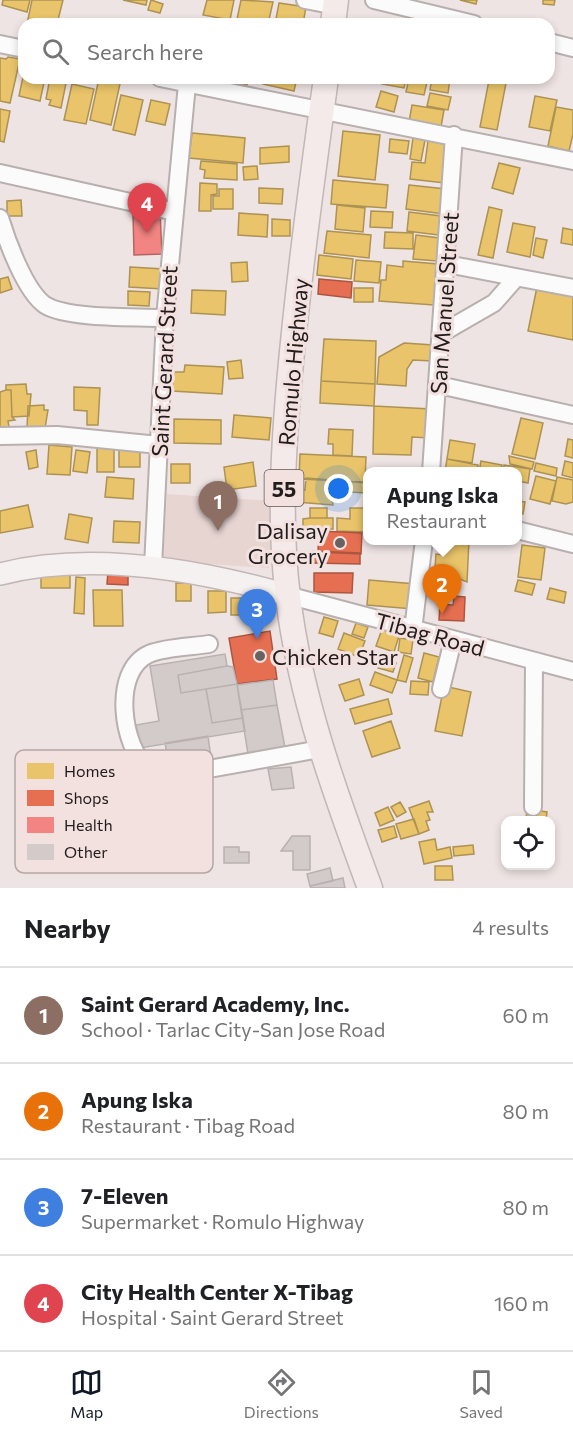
<!DOCTYPE html>
<html lang="en">
<head>
<meta charset="utf-8">
<style>
  body { margin:0; font-family:Commissioner,sans-serif; background:#f6f6f6; color:#202124 }
  .controls { position:absolute; right:18px; bottom:18px; display:grid; overflow:hidden; border-radius:12px; box-shadow:0 3px 9px #0003 }
  .controls button { width:54px; height:54px; display:grid; place-items:center; padding:0; border:0; border-bottom:2px solid #e0e0e0; background:#fff; color:#202124; font:30px sans-serif }
  .you { position:absolute; left:339px; top:489px; width:21px; height:21px; margin:-15px; border:4px solid #fff; border-radius:50%; background:#1a73e8; box-shadow:0 0 0 9px #1a73e833 }
  .badge { display:grid; place-items:center; width:39px; height:39px; border-radius:50%; background:#111827; color:#fff; font-size:20px; font-weight:700 }
  .pin { position:absolute; translate:-50% -50px; filter:drop-shadow(0 2px 3px #0008) }
  .pin::after { content:''; position:absolute; top:32px; width:21px; height:18px; background:inherit; clip-path:polygon(0 0,100% 0,50% 100%) }
  .popup { position:absolute; left:363px; top:467px; width:159px; height:78px; box-sizing:border-box; display:grid; place-content:center; border-radius:12px; background:#fff; filter:drop-shadow(0 2px 4px #0005); font-size:20px; white-space:nowrap; color:#757577 }
  .popup b { font-size:22px; color:#202124 }
  .popup::after { content:''; position:absolute; left:50%; top:100%; margin-left:-12px; border:12px solid transparent; border-top-color:#fff }
  .list { margin:0; padding:0; list-style:none }
  h2 { display:flex; justify-content:space-between; align-items:center; height:78px; margin:0; padding:0 24px; font-size:26px }
  h2 small { font-size:20px; font-weight:400; color:#757577 }
  .list li { display:grid; grid-template-columns:39px 1fr auto; gap:18px; align-items:center; box-sizing:border-box; height:96px; padding:0 24px; border-top:2px solid #e0e0e0 }
  .list b { display:block; font-size:22px; white-space:nowrap }
  .list p { margin:0; font-size:20px; white-space:nowrap; color:#757577 }
  .list em { font-size:20px; font-style:normal; color:#757577 }
  .icon { flex:none; width:33px; height:33px; fill:none; stroke:currentColor; stroke-width:2; stroke-linecap:round; stroke-linejoin:round }
  .map { position:relative; flex:none; width:573px; height:888px; overflow:hidden }
  .search { position:absolute; background:#fff; box-shadow:0 3px 9px #0003; left:18px; right:18px; top:18px; height:66px; display:flex; align-items:center; gap:15px; box-sizing:border-box; padding:0 21px; border-radius:18px; color:#757577; font-size:22px }
  .sheet { height:462px; background:#fff }
  nav { display:flex; justify-content:space-around; align-items:center; box-sizing:border-box; height:84px; border-top:2px solid #e0e0e0; background:#fff; font-size:16px; color:#757577 }
  nav a { display:grid; justify-items:center; gap:3px }
  nav .on { color:#111827 }
  .map>svg:first-child { display:block }
  .built { fill:#e7d5d2 }
  .homes { fill:#e9c46a; stroke:#ad9253; stroke-width:1.5 }
  .shops { fill:#e76f51; stroke:#ac5641; stroke-width:1.5 }
  .health { fill:#f28482; stroke:#b46563; stroke-width:1.5 }
  .building { fill:#d2cbca; stroke:#b9b1b0; stroke-width:1.5 }
  .lines { fill:none; stroke-linecap:round; stroke-linejoin:round }
  .minor-casing { stroke:#b7b0af; stroke-width:20 }
  .major-casing { stroke:#c3b6b5; stroke-width:24 }
  .highway-casing { stroke:#c3b6b5; stroke-width:27 }
  .minor { stroke:#fcfbfb; stroke-width:16 }
  .major { stroke:#f6f1f1; stroke-width:21 }
  .highway { stroke:#f3eae9; stroke-width:24 }
  .poi-dot { fill:#696262; stroke:#f2e1df; stroke-width:2 }
  .labels { text-anchor:middle; dominant-baseline:central; stroke-width:6; stroke-linejoin:round; paint-order:stroke }
  .shield { fill:#f2e1df; stroke:#605756; stroke-width:1.5 }
  .shield-label { font-size:21px; font-weight:bold; fill:#221c1c }
  .street-label { font-size:22px; fill:#221c1c; stroke:#f2e1df }
  .poi-label { font-size:22px; fill:#221c1c; stroke:#f2e1df; text-anchor:end }
  .key { fill:#f2e1df; stroke:#b4a6a4; stroke-width:1.5 }
  .key-label { font-size:16px; fill:#221c1c }
</style>
</head>
<body>
<div class="map">
<svg width="573" height="888" viewBox="0 0 573 888">
  <rect width="100%" height="100%" fill="#eee4e3"/>
  <!-- built -->
  <path class="built" d="M167,494L273,501L269,568L163,561Z"/>
  <!-- homes -->
  <path class="homes" d="M3,0H30L27,12L2,5Z
    M32,0H63L57,24H27Z
    M123,0H147L146,5Z
    M151,0L163,4L160,13L148,10Z
    M207,0H234L230,20L203,15Z
    M241,0L273,2L268,24H236Z
    M460,0H477L476,4Z
    M543,0H555L554,5L543,4Z
    M279,3L306,7L303,24H275Z
    M105,19L127,24H104Z
    M8,57L20,59L10,103L0,101V58L6,59Z
    M24,72V78H45L40,101L19,96Z
    M50,78H67L61,108L49,105L51,100L46,99Z
    M99,78L121,79L111,125L90,120Z
    M223,78H248L247,85Z
    M265,78H297L294,91L263,84Z
    M383,78H406L404,88L382,84Z
    M409,78H428L424,95L406,92Z
    M432,78L450,79L448,93L430,90Z
    M489,80L506,83L497,130L480,127Z
    M72,84L94,89L86,124L64,120Z
    M381,91L398,96L394,112L376,107Z
    M430,93L451,97L448,110L427,106Z
    M121,95L143,100L135,135L113,130Z
    M535,96L557,100L550,131L529,127Z
    M151,100L170,104L165,125L146,121Z
    M412,105L444,110L441,127L409,122Z
    M556,107L573,110V134L569,151L548,146Z
    M0,109L10,111L4,142L0,141Z
    M343,131L380,135L375,180L338,176Z
    M192,133L245,138L243,163L189,158Z
    M413,138L425,140L421,161L410,159Z
    M390,139L409,141L407,154L389,152Z
    M428,141L449,143L445,183L410,179L412,162L425,163Z
    M289,146V162L260,164V148Z
    M201,161L237,164V180L204,178L205,170L200,169Z
    M499,163L520,168L513,194L492,188Z
    M257,166L258,179L244,180L243,167Z
    M333,180L388,185L386,208L331,204Z
    M200,183L217,184V194L211,195V211H199Z
    M409,185L446,189L444,214L406,209Z
    M259,188L283,189L282,204L259,203Z
    M219,189H233V209H213V196H219Z
    M21,200L22,216H7V201Z
    M337,205L365,208L363,232L335,229Z
    M489,207L502,210L493,258L478,255Z
    M371,211L393,212L392,228L370,227Z
    M409,212L441,216L438,235L407,231Z
    M239,213L268,215L267,237L238,235Z
    M272,219L290,220V236H272Z
    M513,223L535,227L530,257L507,252Z
    M563,228L573,230V245L561,243Z
    M327,231L371,235L369,258L324,253Z
    M385,232L413,233V249L384,248Z
    M416,235L439,238L437,261L413,259Z
    M536,238L547,240L543,258L533,255Z
    M319,255L353,259L351,279L317,275Z
    M356,260L381,262L379,283L354,281Z
    M403,261L438,264L434,305L379,301L381,280H386L387,265L403,267Z
    M247,262L248,281L232,282L231,263Z
    M130,267L164,269L163,289L129,287Z
    M8,277L12,289L0,293V279Z
    M537,287L573,294V340L528,331Z
    M354,288H373V302H354Z
    M192,290L226,291L225,315L191,313Z
    M128,291L150,292L149,306L128,305Z
    M324,339L376,341L375,384L321,381Z
    M404,343L433,345L432,361L413,360L407,369L406,386L377,384L379,357Z
    M241,360L243,378L229,379L227,362Z
    M185,365L224,367L222,394L172,391L174,372H184Z
    M321,381L375,384L374,406L320,403Z
    M26,384L27,394H31L29,416L12,417L11,390H6V385Z
    M74,387L100,388L98,425H87V411L74,410Z
    M6,390H11L12,417L15,420L8,421L9,427L0,429V392Z
    M44,405V410H48L45,428H27L28,406Z
    M374,406L431,409L430,438L412,437L411,455L373,454Z
    M234,415L271,418L269,440L232,437Z
    M521,418L543,423L535,459L512,454Z
    M174,419L221,420V444L174,443Z
    M329,429L353,430L352,456L333,455V444H328Z
    M568,439L573,440V458L565,456Z
    M450,440L475,444L472,463L447,459Z
    M97,442H114V472H97Z
    M49,445L72,447L70,475L47,474Z
    M119,447H140V467H119Z
    M36,450L38,467L29,469L26,452Z
    M76,450L90,452L87,473L73,471Z
    M300,454L366,457L365,482L299,479Z
    M509,456L534,462L532,469L510,464Z
    M447,459L478,465L477,472H445Z
    M481,461L502,465L501,472H479Z
    M565,461L573,463V478L562,475Z
    M253,462L256,486L227,490L224,467Z
    M536,463L557,468L556,476L534,471Z
    M171,464H190V483H171Z
    M504,465L530,469L528,483L518,481L517,490V472H504Z
    M536,476L556,481L550,504L530,499Z
    M107,477L134,479L133,499L105,497Z
    M557,477L573,480V502L566,504L552,501Z
    M306,478L367,483V493L330,491L333,505L296,502L297,489L305,490Z
    M517,501L525,502L523,514L517,513Z
    M28,505L33,527L0,533V511Z
    M310,508H327V518H310Z
    M350,508H367V532L337,531V518L350,519Z
    M69,514L92,518L88,543L65,539Z
    M310,518H333V529H303V519Z
    M114,521L140,522L139,543L113,542Z
    M441,540H469L467,582L435,569L436,554L444,555L445,546H440Z
    M522,545L545,548L541,580L518,577Z
    M41,568L70,569V588H41Z
    M76,577L85,578L84,614L74,613Z
    M369,580L416,584L413,609L367,605Z
    M518,580L535,584L532,595L515,591Z
    M176,583H191V601H176Z
    M550,588L566,592L564,603L547,599Z
    M93,590H122L123,626H94Z
    M208,591H226V612L208,613Z
    M231,598H248L249,615H231Z
    M324,617L338,621L333,637L319,633Z
    M356,623L368,627L364,638L352,634Z
    M382,629L399,636L394,652L376,646Z
    M344,633L365,641L359,657L338,649Z
    M400,638L413,640L411,654L398,652Z
    M424,653L439,657L433,682L418,678Z
    M404,655L413,658L406,682L397,680Z
    M381,658L396,663L393,672L378,668Z
    M375,672L397,680L392,693L370,685Z
    M359,679L364,695L345,701L339,685Z
    M411,681L429,682L428,695L410,694Z
    M444,686L471,692L462,736L435,731Z
    M388,699L392,714L355,724L350,709Z
    M391,721L400,748L372,757L363,731Z
    M429,801L433,812H427L430,820L426,821L429,830L419,834L409,808Z
    M400,802L406,812L397,817L391,807Z
    M388,807L394,820L380,826L375,813Z
    M527,809L547,812L546,820H526Z
    M414,819L419,834L401,839L396,824Z
    M394,826L397,837L382,842L378,830Z
    M435,839L437,850L450,847L452,858L424,864L419,842Z
    M473,845L474,854L454,856L453,847Z
    M435,866H452L453,880H435Z"/>
  <!-- shops -->
  <path class="shops" d="M319,279L352,282L351,298L318,294Z
    M319,531L362,533L361,554L318,552Z
    M312,551L360,553V564L312,563Z
    M108,571L128,572V585L107,584Z
    M314,573H353L352,593L314,592Z
    M454,596L465,597L464,621L439,620L440,604L453,605Z
    M270,631L277,679L237,684L229,638Z"/>
  <!-- health -->
  <path class="health" d="M160,212L162,254L134,255L133,213Z"/>
  <!-- building -->
  <path class="building" d="M225,654L227,666L178,675L181,693L206,689L212,723L243,718L245,731L140,748L136,725L159,721L150,666Z
    M227,666L233,667L237,684L181,693L178,675Z
    M273,680L277,705L241,710L237,685Z
    M237,684L243,718L212,723L206,689Z
    M277,705L286,753L249,760L241,710Z
    M208,736L211,758L169,765L165,743Z
    M291,767L294,788L272,790L268,769Z
    M45,787L47,801L31,803L30,788Z
    M292,836H310V870H293V851H281Z
    M224,847H239V852H249V863H224Z
    M330,868L333,881L310,886L307,874Z
    M343,878L345,888H311L310,886Z"/>
  <g class="lines">
    <!-- minor casing -->
    <g class="minor-casing">
      <path id="minor" d="M305,0L336,6
        M374,0L474,24
        M549,42L573,48
        M0,44L24,49
        M160,78L573,161
        M0,173L175,212
        M0,218C7,241 25,291 45,305C67,319 136,317 165,318
        M447,264L573,288
        M442,333L494,303L516,278
        M439,385L573,415
        M0,436L57,435L159,445
        M431,472L454,135
        M517,530L573,544
        M153,567L165,318L187,84
        M287,595L573,671
        M413,630L424,540
        M209,644C191,647 166,647 149,654C111,671 122,747 148,769C154,774 163,775 170,776L320,749
        M441,689L453,640
        M533,807L534,661"/>
    </g>
    <!-- major casing -->
    <g class="major-casing">
      <path id="major" d="M0,574C90,551 199,570 287,595"/>
    </g>
    <!-- highway casing -->
    <g class="highway-casing">
      <path id="highway" d="M333,24L336,0
        M326,78C312,180 298,282 289,384C283,454 279,527 288,597C300,698 335,793 370,888"/>
    </g>
    <!-- minor -->
    <use href="#minor" class="minor"/>
    <!-- major -->
    <use href="#major" class="major"/>
    <!-- highway -->
    <use href="#highway" class="highway"/>
  </g>
  <!-- markers -->
  <g class="poi-dot">
    <circle cx="340" cy="543" r="6"/>
    <circle cx="260" cy="656" r="6"/>
  </g>
  <g class="labels">
    <!-- shield labels -->
    <rect class="shield" x="264.5" y="470" width="39" height="36" rx="4.5"/>
    <g class="shield-label">
      <text x="284" y="488">55</text>
    </g>
    <!-- street labels -->
    <g class="street-label">
      <text transform="translate(444 303) rotate(-86)">San Manuel Street</text>
      <text transform="translate(164 361) rotate(-87)">Saint Gerard Street</text>
      <text transform="translate(293 362) rotate(-85)">Romulo Highway</text>
      <text transform="translate(430 634) rotate(15)">Tibag Road</text>
    </g>
    <!-- poi labels -->
    <g class="poi-label">
      <text x="328" y="530">Dalisay<tspan x="328" dy="25">Grocery</tspan></text>
      <text x="272" y="656" text-anchor="start">Chicken Star</text>
    </g>
  </g>
  <!-- legend -->
  <rect x="15" y="750" width="198" height="123" rx="9" class="key"/>
  <rect x="27" y="763" width="27" height="16" fill="#e9c46a"/>
  <rect x="27" y="790" width="27" height="16" fill="#e76f51"/>
  <rect x="27" y="817" width="27" height="16" fill="#f28482"/>
  <rect x="27" y="844" width="27" height="16" fill="#d2cbca"/>
  <g class="key-label">
    <text x="64" y="777">Homes</text>
    <text x="64" y="804">Shops</text>
    <text x="64" y="831">Health</text>
    <text x="64" y="858">Other</text>
  </g>
</svg>
<div class="controls">
<button><svg class="icon" aria-label="locate" viewBox="0 0 24 24"><circle cx="12" cy="12" r="6"/><path d="M12 2v4M12 18v4M2 12h4M18 12h4"/></svg></button>
</div>
<div class="you"></div>
<div class="pin badge" style="left:218px;top:531px;background:#8d6e63">1</div>
<div class="pin badge" style="left:442px;top:614px;background:#e8710a">2</div>
<div class="popup"><b>Apung Iska</b>Restaurant</div>
<div class="pin badge" style="left:257px;top:639px;background:#3f7fe0">3</div>
<div class="pin badge" style="left:147px;top:233px;background:#e0444e">4</div>
<div class="search"><svg class="icon" aria-label="search" viewBox="0 0 24 24"><circle cx="10" cy="10" r="6"/><path d="M15 15l6 6"/></svg>Search here</div>
</div>
<section class="sheet">
<h2>Nearby<small>4 results</small></h2>
<ul class="list">
<li><span class="badge" style="background:#8d6e63">1</span><div><b>Saint Gerard Academy, Inc.</b><p>School · Tarlac City-San Jose Road</p></div><em>60 m</em></li>
<li><span class="badge" style="background:#e8710a">2</span><div><b>Apung Iska</b><p>Restaurant · Tibag Road</p></div><em>80 m</em></li>
<li><span class="badge" style="background:#3f7fe0">3</span><div><b>7-Eleven</b><p>Supermarket · Romulo Highway</p></div><em>80 m</em></li>
<li><span class="badge" style="background:#e0444e">4</span><div><b>City Health Center X-Tibag</b><p>Hospital · Saint Gerard Street</p></div><em>160 m</em></li>
</ul>
</section>
<nav>
<a class="on"><svg class="icon" aria-label="map" viewBox="0 0 24 24"><path d="M3 6l6-2 6 2 6-2v14l-6 2-6-2-6 2zM9 4v14M15 6v14"/></svg>Map</a>
<a><svg class="icon" aria-label="directions" viewBox="0 0 24 24"><path d="M12 3l9 9-9 9-9-9zM9 14v-3h6M13 9l2 2-2 2"/></svg>Directions</a>
<a><svg class="icon" aria-label="saved" viewBox="0 0 24 24"><path d="M7 4h10v16l-5-4-5 4z"/></svg>Saved</a>
</nav>
</body>
</html>
